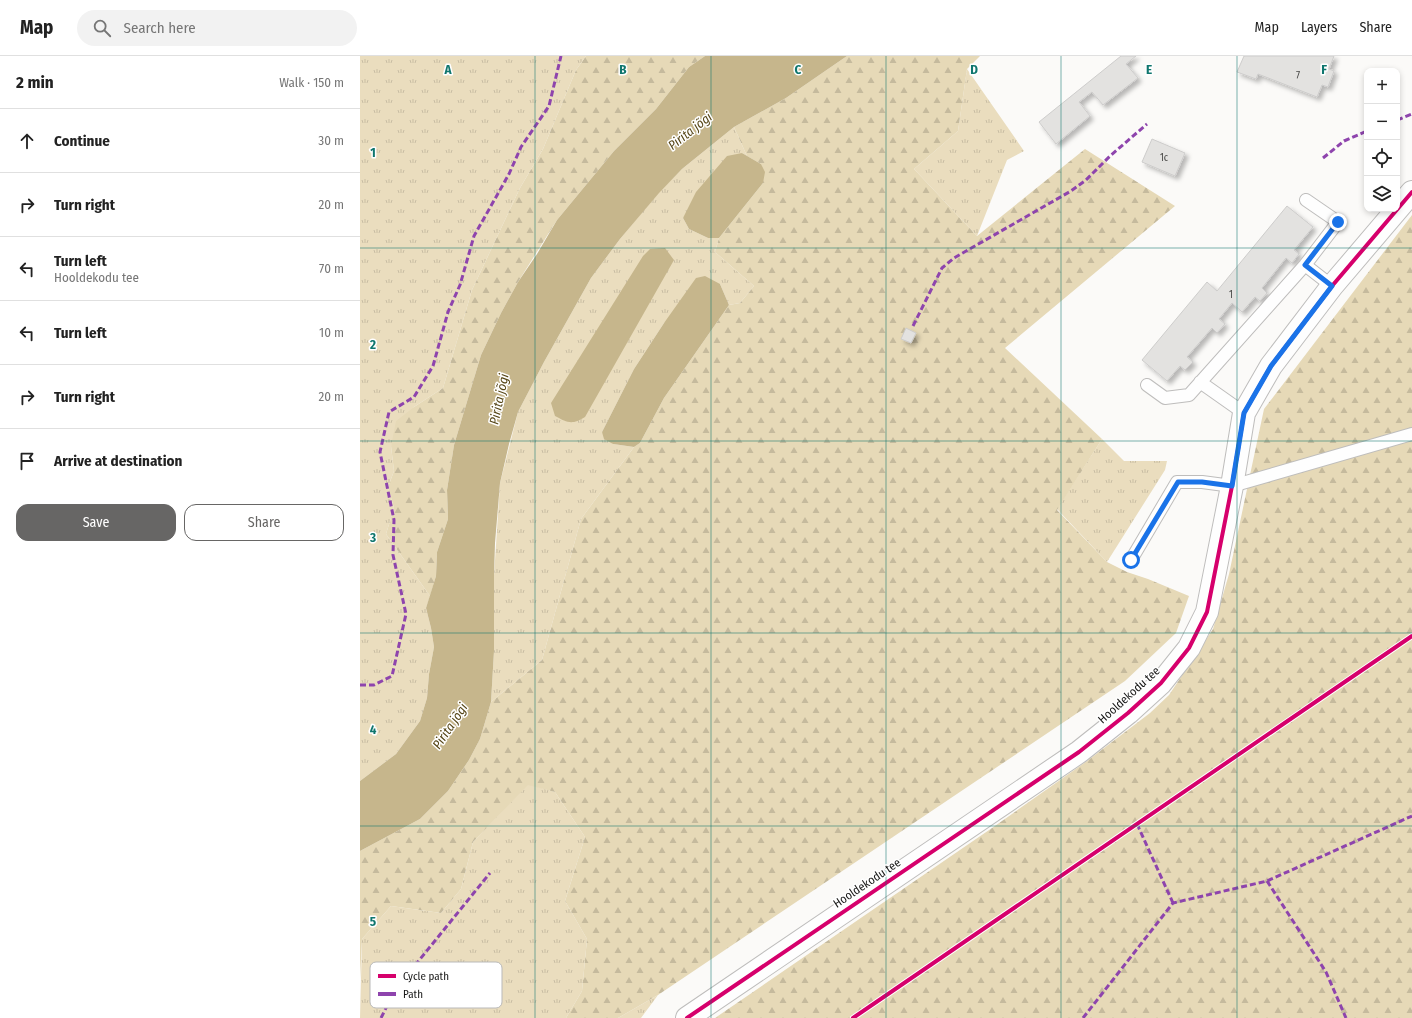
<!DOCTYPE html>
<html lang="en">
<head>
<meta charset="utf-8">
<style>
  body { margin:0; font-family:"Fira Sans Condensed",sans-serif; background:#f2f2f2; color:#222 }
  .controls { position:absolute; right:12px; top:12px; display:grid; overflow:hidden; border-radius:8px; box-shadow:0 2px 6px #0003 }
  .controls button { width:36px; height:36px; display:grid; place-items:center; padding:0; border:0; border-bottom:1px solid #e0e0e0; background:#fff; color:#222; font:20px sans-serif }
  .stop { position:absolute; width:12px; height:12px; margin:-9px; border:3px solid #1a73e8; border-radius:50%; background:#fff }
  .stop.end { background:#1a73e8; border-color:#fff; box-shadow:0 1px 4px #0008 }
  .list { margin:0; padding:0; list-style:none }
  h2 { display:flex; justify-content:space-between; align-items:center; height:52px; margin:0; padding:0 16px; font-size:17px }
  h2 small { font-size:13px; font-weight:400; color:#767676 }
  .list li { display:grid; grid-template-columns:26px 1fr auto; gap:12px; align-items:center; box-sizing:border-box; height:64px; padding:0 16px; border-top:1px solid #e0e0e0 }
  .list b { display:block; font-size:15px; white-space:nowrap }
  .list p { margin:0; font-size:13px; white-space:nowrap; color:#767676 }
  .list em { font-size:13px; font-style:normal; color:#767676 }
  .actions { display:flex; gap:8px; padding:12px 16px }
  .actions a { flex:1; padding:9px 0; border:1px solid #676665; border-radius:12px; text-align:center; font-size:14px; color:#676665 }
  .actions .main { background:#676665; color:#fff }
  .icon { flex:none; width:22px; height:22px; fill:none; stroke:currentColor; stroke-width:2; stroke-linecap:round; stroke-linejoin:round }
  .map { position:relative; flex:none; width:1052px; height:962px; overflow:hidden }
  header { display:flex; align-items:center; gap:24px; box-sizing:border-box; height:56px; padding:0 20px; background:#fff; border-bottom:1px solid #e0e0e0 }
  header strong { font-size:19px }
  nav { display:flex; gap:22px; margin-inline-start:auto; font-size:14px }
  .search { width:280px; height:36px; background:#f2f2f2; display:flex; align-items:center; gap:10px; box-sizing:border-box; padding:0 14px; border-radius:22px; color:#767676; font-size:15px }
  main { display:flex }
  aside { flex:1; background:#fff }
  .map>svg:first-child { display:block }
  .grass { fill:url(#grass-tufts) }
  .forest { fill:url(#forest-firs) }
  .water { fill:#c6b68c }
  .building { fill:#e3e2e0; stroke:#cdcccb; filter:url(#shadow) }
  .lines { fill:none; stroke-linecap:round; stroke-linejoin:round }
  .service-casing { stroke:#bebdbc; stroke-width:14 }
  .minor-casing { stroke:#bebdbc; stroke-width:24 }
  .service { stroke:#fefefe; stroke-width:12 }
  .minor { stroke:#fefefe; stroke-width:22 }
  .quiet { stroke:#8e44ad; stroke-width:3; stroke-dasharray:6 3; stroke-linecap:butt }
  .cycleway-casing { stroke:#fff; stroke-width:6 }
  .cycleway { stroke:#d6006c; stroke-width:4 }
  .route { stroke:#1a73e8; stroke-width:5 }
  .grid { fill:none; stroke:#0f766e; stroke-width:1; stroke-opacity:0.55 }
  .labels { text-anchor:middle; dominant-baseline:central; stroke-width:3; stroke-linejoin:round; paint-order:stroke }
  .number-label { font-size:10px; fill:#4a4a48 }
  .street-label { font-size:12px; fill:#171716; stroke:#fff }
  .water-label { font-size:13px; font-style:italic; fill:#564617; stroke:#fff }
  .key { fill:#fff; stroke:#b9b9b9; stroke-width:1 }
  .key-label { font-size:11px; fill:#171716 }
  .grid-label { font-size:13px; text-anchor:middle; font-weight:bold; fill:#0f766e; stroke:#fff; stroke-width:3; stroke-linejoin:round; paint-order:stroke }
</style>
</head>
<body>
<header>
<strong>Map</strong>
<div class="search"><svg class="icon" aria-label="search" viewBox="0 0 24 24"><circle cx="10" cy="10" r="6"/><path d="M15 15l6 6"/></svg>Search here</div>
<nav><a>Map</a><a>Layers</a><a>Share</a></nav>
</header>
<main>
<aside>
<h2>2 min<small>Walk · 150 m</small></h2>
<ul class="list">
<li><svg class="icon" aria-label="ahead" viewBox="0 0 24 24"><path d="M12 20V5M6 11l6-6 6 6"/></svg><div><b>Continue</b></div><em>30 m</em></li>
<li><svg class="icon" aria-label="right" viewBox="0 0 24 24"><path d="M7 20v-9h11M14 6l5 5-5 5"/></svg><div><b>Turn right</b></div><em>20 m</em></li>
<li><svg class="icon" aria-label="left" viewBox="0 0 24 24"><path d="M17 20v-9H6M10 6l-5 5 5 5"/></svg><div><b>Turn left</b><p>Hooldekodu tee</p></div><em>70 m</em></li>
<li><svg class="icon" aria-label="left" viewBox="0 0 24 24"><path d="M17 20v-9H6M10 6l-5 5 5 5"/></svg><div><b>Turn left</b></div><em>10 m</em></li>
<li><svg class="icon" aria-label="right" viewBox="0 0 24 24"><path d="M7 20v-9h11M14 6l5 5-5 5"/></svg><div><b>Turn right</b></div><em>20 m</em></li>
<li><svg class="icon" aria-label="arrive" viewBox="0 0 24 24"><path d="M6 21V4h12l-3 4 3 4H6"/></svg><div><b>Arrive at destination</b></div></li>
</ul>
<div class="actions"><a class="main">Save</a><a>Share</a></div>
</aside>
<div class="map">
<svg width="1052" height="962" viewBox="0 0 1052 962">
  <defs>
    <pattern id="grass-tufts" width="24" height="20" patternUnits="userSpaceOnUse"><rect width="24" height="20" fill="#eaddbe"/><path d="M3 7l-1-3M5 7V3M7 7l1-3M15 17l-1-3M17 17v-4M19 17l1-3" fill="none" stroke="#c8bda3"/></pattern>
    <pattern id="forest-firs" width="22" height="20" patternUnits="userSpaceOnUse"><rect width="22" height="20" fill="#e6d9b7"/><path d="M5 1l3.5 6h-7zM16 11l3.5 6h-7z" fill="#c5ba9d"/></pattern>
    <filter id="shadow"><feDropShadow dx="3.5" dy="3.5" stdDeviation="2" flood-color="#0004"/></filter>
  </defs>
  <rect width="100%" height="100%" fill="#fbfaf8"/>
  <!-- grass -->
  <path class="grass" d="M0,0H226L216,14L183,93L160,132L112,234L83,332L54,351L31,390L34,415L28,431L34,452L26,478L70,540L66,552L71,572L74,591L69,618L67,642L60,665L36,698L0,725Z
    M607,13L664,95L647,104L617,180L554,113L598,75Z
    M374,71L387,100L382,97L323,162L329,173L348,182H359L355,196L394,230L380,247L369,249L360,228L304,267L274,313L242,376L253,388L274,391L221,463L182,604L131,646L134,595V520L140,427L158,356L184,306L231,222L260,183L299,136L322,113Z
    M742,383L764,405H807L805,414L747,506L697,453Z
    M168,728L195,736L225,781L205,845L227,883L222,935L206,962H0L2,883L31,850L81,857L101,833L113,786Z
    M298,939L281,962H258Z"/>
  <!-- forest -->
  <path class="forest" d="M226,0H345L329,11L296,53L254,95L197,164L158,226L141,257L121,299L94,389L87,434L88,463L77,496L76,520L70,540L26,478L34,452L28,431L34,415L31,390L36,365L54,351L83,332L112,234L160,132L183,93L216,14Z
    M487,0H620L607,13L598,75L554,113L617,180L725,93L815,150L645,292L742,383L697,454L747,506L767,516L788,523L829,540L816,577L765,625L298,939L258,962H206L222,935L227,883L205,845L225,781L195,736L168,729L113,786L101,833L81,857L31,850L2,883L0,923V795L60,763L88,735L109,704L120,683L131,646L182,604L221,463L274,391L280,387L304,342L369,249L380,247L394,230L355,196L359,182L403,127L401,108L387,100L374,71L426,42Z
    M1052,159V962H355L632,772L727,705L790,657L809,639L853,573L869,518L904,353Z"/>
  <!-- water -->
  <path class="water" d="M345,0H487L426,42L374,71L322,113L299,137L260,183L231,222L184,306L158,356L149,388L140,427L135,487L134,520V595L131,646L120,683L109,704L88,735L60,763L0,795V725L36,698L60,665L67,642L69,618L74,591L71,572L66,552L76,520L77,496L88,463L87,434L94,389L121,299L141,257L158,226L177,198L197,164L254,95L296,53L329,11Z
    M382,97L401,108L405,116L403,127L359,182H348L329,173L323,162L336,136L367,100Z
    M305,192L314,204L225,361C212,369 208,367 195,360L191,347L283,200L290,193Z
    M345,220L360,228L369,249L304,342L280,387L274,391L253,388L244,383L242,376L274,313L304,267L336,222Z"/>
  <!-- building -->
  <path class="building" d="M761,0H776L766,8L778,22L743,49L732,36L719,46L730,60L696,88L679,66Z
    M884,0H974L969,13L974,15L968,31L962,29L957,41L898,18L896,23L877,16Z
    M792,83L825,97L815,120L782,106Z
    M927,150L953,171L934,194L939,198L932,207L926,202L902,232L907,237L900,245L895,241L882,256L872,247L859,263L865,268L857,277L852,272L827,301L833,306L825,314L820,310L807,325L782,304L847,226L857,235Z
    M546,272L556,277L551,287L541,283Z"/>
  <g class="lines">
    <!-- service casing -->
    <g class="service-casing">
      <path id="service" d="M945,209L972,230
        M840,326L884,357
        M787,329L805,342L829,339L945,209L978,166L946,144
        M771,504L817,426H842L872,430L1052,378"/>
    </g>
    <!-- minor casing -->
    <g class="minor-casing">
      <path id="minor" d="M327,962L719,696L768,657L801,627L829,592L847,556L872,430L884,357L911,310L972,230L1052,136"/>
    </g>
    <!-- service -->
    <use href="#service" class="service"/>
    <!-- minor -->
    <use href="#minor" class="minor"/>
    <!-- quiet -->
    <path class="quiet" d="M1037,64L1052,58
      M963,102L984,85L1007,75
      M553,270L582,212L594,202L711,135L726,124L750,100L787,68
      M0,629H14L32,620L46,558L33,499L34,464L20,396L29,356L54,341L73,310L88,256L100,229L114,180L149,118L161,91L189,50L201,0
      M777,768L813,847
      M907,825L966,916L986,962
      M21,962L35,934L130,817
      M723,962L813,847L907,825L1052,760"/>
    <!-- cycleway casing -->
    <g class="cycleway-casing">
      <path id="cycleway" d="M327,962L719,696L768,657L801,627L829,592L847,556L872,430L884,357L911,310L972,230L1052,136
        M493,962L1052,580"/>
    </g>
    <!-- cycleway -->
    <use href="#cycleway" class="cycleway"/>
  </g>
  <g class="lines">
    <!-- route -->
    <path class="route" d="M771,504L818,426H842L872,430L884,357L911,310L972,230L945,209L978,166"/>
  </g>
  <!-- grid -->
  <path class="grid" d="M175,0V962M351,0V962M526,0V962M701,0V962M877,0V962M0,192H1052M0,385H1052M0,577H1052M0,770H1052"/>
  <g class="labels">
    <!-- number labels -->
    <g class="number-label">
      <text x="938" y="20">7</text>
      <text x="804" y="102">1c</text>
      <text x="871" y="239">1</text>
    </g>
    <!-- street labels -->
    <g class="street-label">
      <text transform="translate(769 639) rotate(-42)">Hooldekodu tee</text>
      <text transform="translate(507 827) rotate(-34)">Hooldekodu tee</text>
    </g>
    <!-- water labels -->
    <g class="water-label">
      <text transform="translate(330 75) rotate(-38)">Pirita jõgi</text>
      <text transform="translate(139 343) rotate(-78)">Pirita jõgi</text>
      <text transform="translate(90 670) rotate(-56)">Pirita jõgi</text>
    </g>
  </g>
  <!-- legend -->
  <rect x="10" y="906" width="132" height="46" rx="6" class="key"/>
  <rect x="18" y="918" width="18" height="4" fill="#d6006c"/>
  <rect x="18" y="936" width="18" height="4" fill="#8e44ad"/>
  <g class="key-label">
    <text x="43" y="924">Cycle path</text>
    <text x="43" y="942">Path</text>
  </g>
  <g class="grid-label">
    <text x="88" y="18">A</text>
    <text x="263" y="18">B</text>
    <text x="438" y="18">C</text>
    <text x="614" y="18">D</text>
    <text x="789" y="18">E</text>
    <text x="964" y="18">F</text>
    <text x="13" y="101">1</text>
    <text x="13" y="293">2</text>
    <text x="13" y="486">3</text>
    <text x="13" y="678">4</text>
    <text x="13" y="870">5</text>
  </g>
</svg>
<div class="controls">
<button>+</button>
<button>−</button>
<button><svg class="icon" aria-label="locate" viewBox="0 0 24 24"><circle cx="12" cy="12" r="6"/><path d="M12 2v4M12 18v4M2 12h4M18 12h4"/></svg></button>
<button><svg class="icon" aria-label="layers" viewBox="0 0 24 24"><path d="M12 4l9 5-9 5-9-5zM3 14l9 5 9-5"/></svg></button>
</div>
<div class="stop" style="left:771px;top:504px"></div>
<div class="stop end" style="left:978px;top:166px"></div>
</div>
</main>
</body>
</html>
